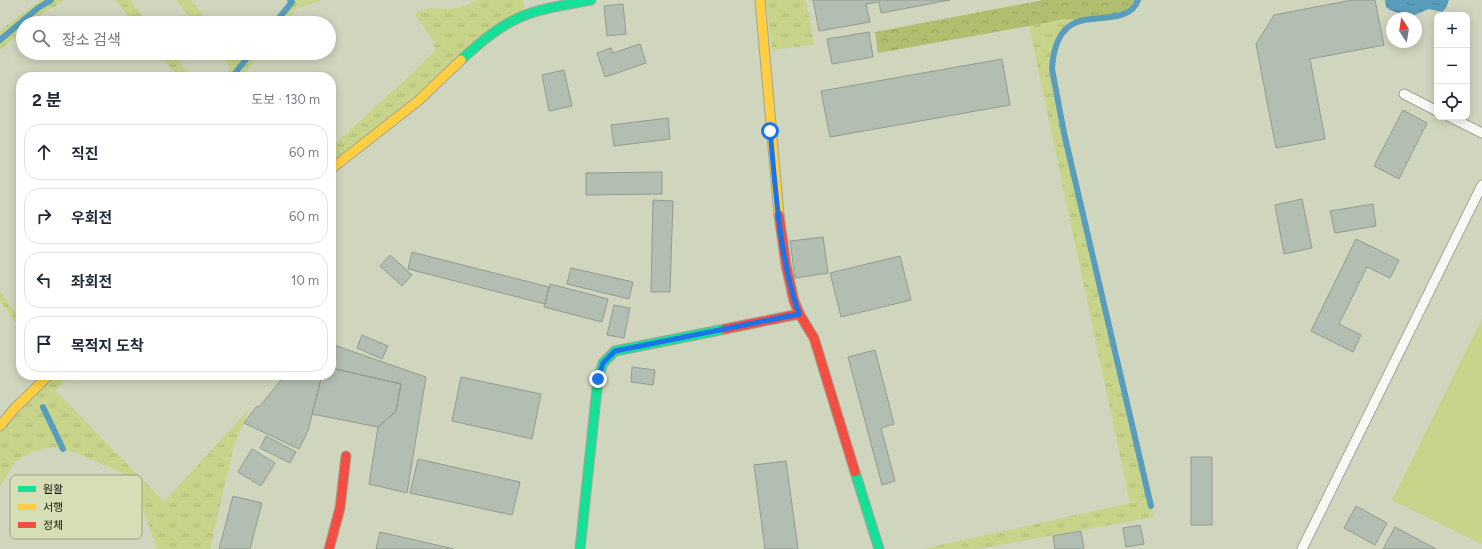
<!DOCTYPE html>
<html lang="ko">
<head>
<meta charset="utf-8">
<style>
  body { margin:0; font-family:Figtree,"Noto Sans KR",sans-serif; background:#f6f6f7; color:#1f2937 }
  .controls { position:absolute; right:12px; top:12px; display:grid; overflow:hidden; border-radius:8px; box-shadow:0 2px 10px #0003 }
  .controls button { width:36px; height:36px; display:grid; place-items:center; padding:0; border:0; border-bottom:1px solid #e0e1e3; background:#fff; color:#1f2937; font:20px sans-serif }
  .compass { position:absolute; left:1386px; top:12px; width:36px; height:36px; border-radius:50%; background:#fff; box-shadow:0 2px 10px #0003; rotate:348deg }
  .stop { position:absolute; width:12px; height:12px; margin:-9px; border:3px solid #1a73e8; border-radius:50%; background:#fff }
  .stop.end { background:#1a73e8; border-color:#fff; box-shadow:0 1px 4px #0008 }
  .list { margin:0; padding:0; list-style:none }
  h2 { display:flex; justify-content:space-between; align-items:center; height:52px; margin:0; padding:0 16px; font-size:17px }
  h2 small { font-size:13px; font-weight:400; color:#747a83 }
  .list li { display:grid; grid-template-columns:26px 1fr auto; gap:12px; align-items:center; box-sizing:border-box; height:56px; margin:0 8px 8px; padding:0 8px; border:1px solid #e0e1e3; border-radius:16px }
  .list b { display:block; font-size:15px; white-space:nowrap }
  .list em { font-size:13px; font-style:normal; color:#747a83 }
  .icon { flex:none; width:22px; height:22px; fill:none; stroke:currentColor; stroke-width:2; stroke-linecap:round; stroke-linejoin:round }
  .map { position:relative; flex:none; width:1482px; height:549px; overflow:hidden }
  .search { position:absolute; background:#fff; box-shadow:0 2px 10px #0003; left:16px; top:16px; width:320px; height:44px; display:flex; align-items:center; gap:10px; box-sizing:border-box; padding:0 14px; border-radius:22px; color:#747a83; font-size:15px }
  .panel { position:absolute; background:#fff; box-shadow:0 2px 10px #0003; left:16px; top:72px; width:320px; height:308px; border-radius:16px }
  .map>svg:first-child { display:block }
  .grass { fill:url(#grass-tufts) }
  .forest { fill:url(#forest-crowns) }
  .pitch { fill:#c7d48a }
  .water { fill:url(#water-ripples) }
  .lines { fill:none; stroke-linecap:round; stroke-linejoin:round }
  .stream { stroke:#589ebc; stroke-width:6 }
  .building { fill:#b3beb2; stroke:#909c8f }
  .lane-casing { stroke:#a2a594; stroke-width:11 }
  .fast-casing { stroke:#a2a594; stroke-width:11 }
  .slow-casing { stroke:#a2a594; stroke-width:11 }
  .jam-casing { stroke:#a2a594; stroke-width:11 }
  .lane { stroke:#f8f9f5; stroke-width:9 }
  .fast { stroke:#16e098; stroke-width:9 }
  .slow { stroke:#ffcf43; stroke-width:9 }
  .jam { stroke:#f24e42; stroke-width:9 }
  .route { stroke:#1a73e8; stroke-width:5 }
  .key { fill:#d5deb5; stroke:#9ba281; stroke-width:1 }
  .key-label { font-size:11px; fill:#151709 }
</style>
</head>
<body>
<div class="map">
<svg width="1482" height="549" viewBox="0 0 1482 549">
  <defs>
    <pattern id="grass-tufts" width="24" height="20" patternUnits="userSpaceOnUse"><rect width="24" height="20" fill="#c7d48a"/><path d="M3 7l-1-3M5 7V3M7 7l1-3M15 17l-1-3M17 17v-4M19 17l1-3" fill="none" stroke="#aab576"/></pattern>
    <pattern id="forest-crowns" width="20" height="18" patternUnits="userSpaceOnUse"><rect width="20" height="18" fill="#b1be6e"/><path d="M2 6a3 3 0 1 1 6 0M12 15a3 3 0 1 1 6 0" fill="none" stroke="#97a35e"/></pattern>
    <pattern id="water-ripples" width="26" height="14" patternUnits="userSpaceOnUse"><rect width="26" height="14" fill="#589ebc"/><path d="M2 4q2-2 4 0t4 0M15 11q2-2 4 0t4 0" fill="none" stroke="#488097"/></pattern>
  </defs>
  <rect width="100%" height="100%" fill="#d0d5be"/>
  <!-- grass -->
  <path class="grass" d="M40,0H48L38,7L0,38V31Z
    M54,0H65L42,14L32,23H23V30L0,50V42L40,9Z
    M115,0H130L148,23H134Z
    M176,0H191L209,23H194Z
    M293,0H322L296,9L285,23H278L295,3Z
    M476,0H523L525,9L331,163V147L406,79L435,51C435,35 420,27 415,13C428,5 441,10 455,8C463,7 470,4 476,0Z
    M766,0H806L814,45L772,50Z
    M1064,19L1076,20L1066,27L1060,33L1055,43L1050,70L1063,133L1149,507L1152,510L1154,517L978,549H923L1130,503L1029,26Z
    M158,53H172L191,77H178Z
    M218,53H233L237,58L242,53H249L230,77H224L230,68Z
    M254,53H261L242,77H235Z
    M0,291L21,321V330L0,301Z
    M53,375H72L55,390L164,502L249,409L233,449L210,549H157L139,498L122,473L77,453L53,447L34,451L16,461L0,487V433Z"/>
  <!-- forest -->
  <path class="forest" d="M1043,0H1137L1132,8L1125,12L1115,15L1076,20L1064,19L1029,26L878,53L875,32Z"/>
  <!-- pitch -->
  <path class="pitch" d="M1482,319V544L1392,500Z"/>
  <!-- water -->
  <path class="water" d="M1385,0H1449L1446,8L1442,12L1429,9L1412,16L1403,15L1390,10L1386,7Z"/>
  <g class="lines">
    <!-- stream -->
    <path class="stream" d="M1138,0C1131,23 1094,15 1077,22C1058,29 1053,51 1052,69L1064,133L1151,506
      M275,23L292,2L290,0
      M0,40L38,8L51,0
      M232,77L251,53
      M43,407L63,449"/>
  </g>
  <!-- building -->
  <path class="building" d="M813,0H950L881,13L879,2L866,4L870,22L819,31Z
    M1352,0H1375L1384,45L1310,59L1325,139L1276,148L1256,44L1274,15Z
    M623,4L626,34L607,36L604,6Z
    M869,32L873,57L832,64L827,39Z
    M640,44L646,63L605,77L597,53L611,48L613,53Z
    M1002,59L1010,105L830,137L821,91Z
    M564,70L572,106L549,111L542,75Z
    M1403,110L1427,123L1399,179L1374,166Z
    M668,118L670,139L614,146L611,125Z
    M662,172V194L586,195V173Z
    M1302,199L1312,248L1284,254L1275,205Z
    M653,200L673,201L670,292H651Z
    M1373,204L1376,226L1335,233L1330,211Z
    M823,237L828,273L795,278L790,241Z
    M1356,239L1399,260L1390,278L1367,267L1339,324L1361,335L1353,352L1311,331Z
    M412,252L549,287L545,304L408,269Z
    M390,255L412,275L402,286L380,266Z
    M900,256L911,300L841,317L830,273Z
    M571,268L633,282L629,299L567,284Z
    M550,284L608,299L602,322L544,307Z
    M614,305L630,308L624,338L607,335Z
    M362,335L388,346L382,359L357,348Z
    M331,344L426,377L407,493L369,484L378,427L396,411L401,384L331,368Z
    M875,350L894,424L881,428L895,481L882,485L848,357Z
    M632,367L655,370L653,385L631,382Z
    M331,368L401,384L396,411L378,427L312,414L322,375H331Z
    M285,375H322L308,431L299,449L244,423L256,407L260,406Z
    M461,377L541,394L532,439L452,421Z
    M266,436L296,452L290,463L260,448Z
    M252,449L275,463L261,486L238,472Z
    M1191,457H1212V525H1191Z
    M418,459L520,482L512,515L410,493Z
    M786,461L798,549H765L754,465Z
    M233,496L262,503L250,549H219Z
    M1356,506L1387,523L1375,545L1344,528Z
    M1140,525L1144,544L1126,547L1123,528Z
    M1395,527L1436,549H1383Z
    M1081,531L1084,549H1055L1053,536Z
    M380,532L454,549H376Z"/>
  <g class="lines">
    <!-- lane casing -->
    <g class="lane-casing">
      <path id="lane" d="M1404,94L1437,111
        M1450,117L1482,133
        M1302,549L1482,185"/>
    </g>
    <!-- fast casing -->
    <g class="fast-casing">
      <path id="fast" d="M461,60C477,45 495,29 516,19C539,8 566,5 591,0
        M855,472L879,549
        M580,549L598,379L603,363L615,351L725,329"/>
    </g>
    <!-- slow casing -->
    <g class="slow-casing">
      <path id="slow" d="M760,0L779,215
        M331,169L418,101L461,60
        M0,426L14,409L49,375"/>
    </g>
    <!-- jam casing -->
    <g class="jam-casing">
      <path id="jam" d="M779,215L786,265L794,301L800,315L814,338L855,472
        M725,329L799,314
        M329,549L340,508L346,456"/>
    </g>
    <!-- lane -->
    <use href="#lane" class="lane"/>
    <!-- fast -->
    <use href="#fast" class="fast"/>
    <!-- slow -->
    <use href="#slow" class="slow"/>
    <!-- jam -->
    <use href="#jam" class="jam"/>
  </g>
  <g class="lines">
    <!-- route -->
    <path class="route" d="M598,379L603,363L615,351L799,314C779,257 776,191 770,131"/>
  </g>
  <!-- legend -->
  <rect x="10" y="475" width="132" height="64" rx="6" class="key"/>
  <rect x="18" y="486" width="18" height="6" fill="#16e098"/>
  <rect x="18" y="504" width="18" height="6" fill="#ffcf43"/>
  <rect x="18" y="522" width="18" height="6" fill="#f24e42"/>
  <g class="key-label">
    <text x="43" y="493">원활</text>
    <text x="43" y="511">서행</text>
    <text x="43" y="529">정체</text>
  </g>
</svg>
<div class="controls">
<button>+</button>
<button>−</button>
<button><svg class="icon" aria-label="locate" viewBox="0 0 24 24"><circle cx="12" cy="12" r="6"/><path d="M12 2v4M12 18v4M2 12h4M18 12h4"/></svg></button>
</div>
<svg class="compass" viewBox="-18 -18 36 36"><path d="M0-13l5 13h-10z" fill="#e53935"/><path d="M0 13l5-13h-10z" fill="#747a83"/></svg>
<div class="stop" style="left:770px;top:131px"></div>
<div class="stop end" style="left:598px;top:379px"></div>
<div class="search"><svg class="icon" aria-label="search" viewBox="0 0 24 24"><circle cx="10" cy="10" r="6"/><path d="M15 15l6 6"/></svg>장소 검색</div>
<section class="panel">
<h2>2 분<small>도보 · 130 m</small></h2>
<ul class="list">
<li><svg class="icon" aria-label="ahead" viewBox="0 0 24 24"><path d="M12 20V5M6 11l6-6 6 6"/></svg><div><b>직진</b></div><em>60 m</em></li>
<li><svg class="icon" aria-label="right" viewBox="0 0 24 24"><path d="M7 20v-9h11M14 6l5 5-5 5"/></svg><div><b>우회전</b></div><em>60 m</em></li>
<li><svg class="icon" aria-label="left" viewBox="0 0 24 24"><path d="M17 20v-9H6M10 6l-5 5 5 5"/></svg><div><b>좌회전</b></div><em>10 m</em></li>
<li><svg class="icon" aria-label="arrive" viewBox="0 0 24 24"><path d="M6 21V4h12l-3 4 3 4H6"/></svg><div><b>목적지 도착</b></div></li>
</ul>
</section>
</div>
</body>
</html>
